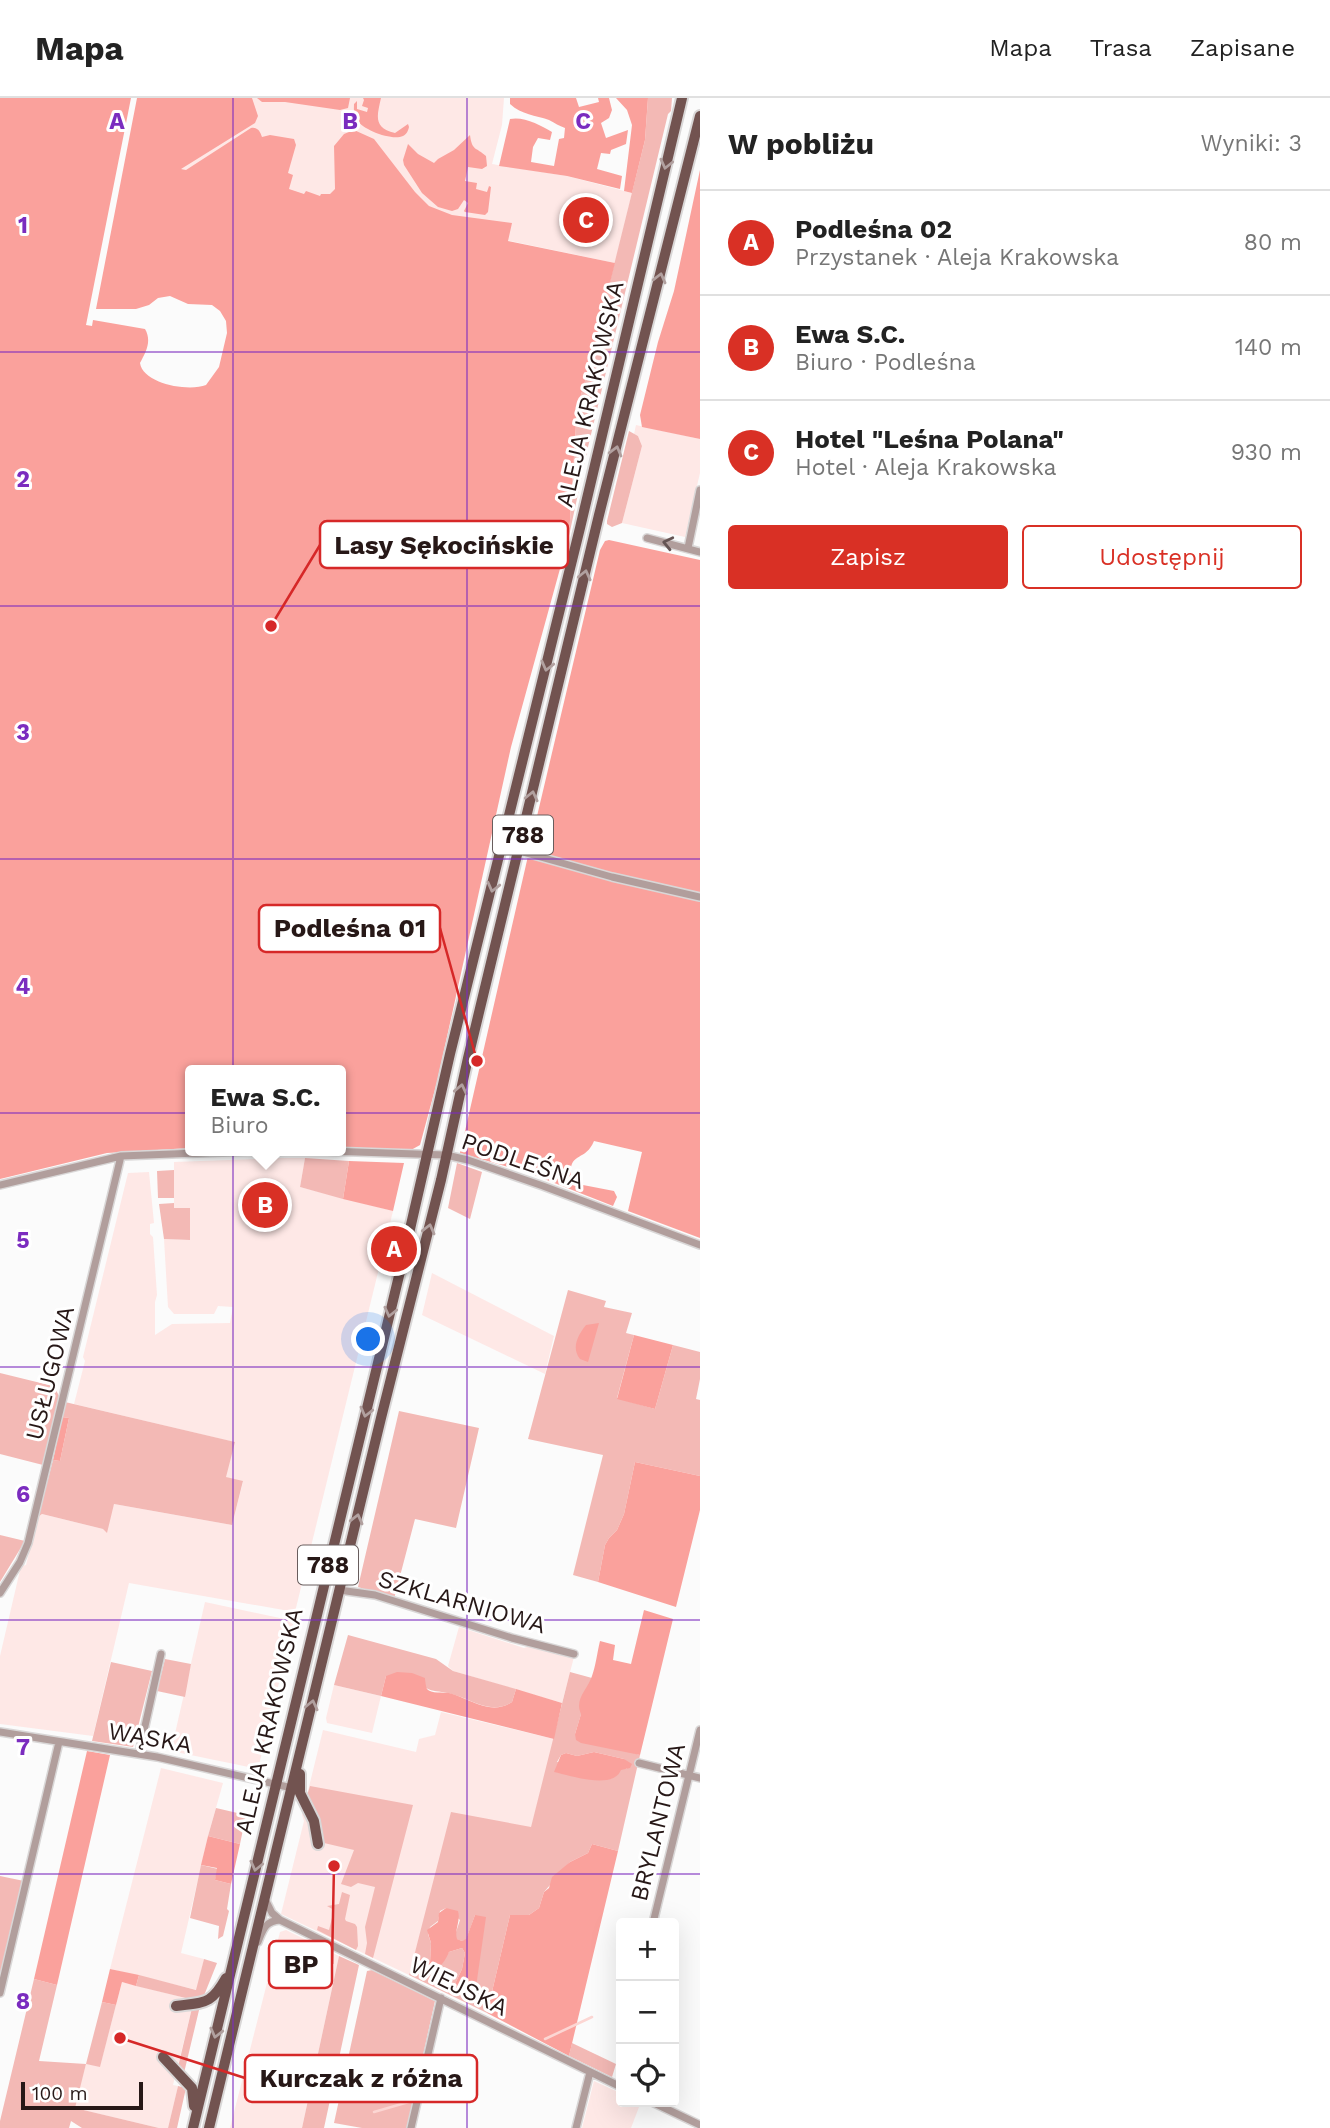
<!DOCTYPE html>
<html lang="pl">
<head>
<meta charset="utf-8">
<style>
  body { margin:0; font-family:"Work Sans",sans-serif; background:#f6f6f6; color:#222 }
  .controls { position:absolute; right:21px; bottom:21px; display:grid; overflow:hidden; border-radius:7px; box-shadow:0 7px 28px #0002 }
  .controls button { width:63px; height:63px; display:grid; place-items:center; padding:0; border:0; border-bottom:2px solid #e0e0e0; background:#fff; color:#222; font:35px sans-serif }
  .scale { position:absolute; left:21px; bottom:18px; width:122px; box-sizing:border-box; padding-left:7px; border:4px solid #271817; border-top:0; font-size:19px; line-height:24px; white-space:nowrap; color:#271817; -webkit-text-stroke:5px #fff; paint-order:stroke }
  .you { position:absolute; left:369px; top:1242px; width:24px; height:24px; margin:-18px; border:5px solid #fff; border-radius:50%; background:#1a73e8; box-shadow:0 0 0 10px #1a73e833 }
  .badge { display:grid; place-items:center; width:46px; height:46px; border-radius:50%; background:#d93025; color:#fff; font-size:23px; font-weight:700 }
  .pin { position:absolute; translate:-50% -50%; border:4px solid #fff; box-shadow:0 2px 7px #0006 }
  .popup { position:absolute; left:185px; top:967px; width:161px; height:91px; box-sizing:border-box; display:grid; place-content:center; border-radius:7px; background:#fff; filter:drop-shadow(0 2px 5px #0005); font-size:23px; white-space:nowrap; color:#767676 }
  .popup b { font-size:26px; color:#222 }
  .popup::after { content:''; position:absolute; left:50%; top:100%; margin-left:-14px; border:14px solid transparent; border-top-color:#fff }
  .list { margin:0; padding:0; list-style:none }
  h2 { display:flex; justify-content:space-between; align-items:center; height:91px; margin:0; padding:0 28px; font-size:30px }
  h2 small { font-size:23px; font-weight:400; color:#767676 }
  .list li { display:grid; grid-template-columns:46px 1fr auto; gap:21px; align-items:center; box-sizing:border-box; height:105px; padding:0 28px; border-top:2px solid #e0e0e0 }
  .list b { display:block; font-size:26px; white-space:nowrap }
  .list p { margin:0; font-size:23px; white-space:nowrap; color:#767676 }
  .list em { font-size:23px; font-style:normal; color:#767676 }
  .actions { display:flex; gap:14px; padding:21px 28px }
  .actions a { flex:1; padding:16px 0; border:2px solid #d93025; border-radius:7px; text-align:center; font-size:24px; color:#d93025 }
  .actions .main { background:#d93025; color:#fff }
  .icon { flex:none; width:38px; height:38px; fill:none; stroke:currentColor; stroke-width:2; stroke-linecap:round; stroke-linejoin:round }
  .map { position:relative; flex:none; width:700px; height:2030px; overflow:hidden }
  header { display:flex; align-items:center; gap:42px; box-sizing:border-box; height:98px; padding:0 35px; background:#fff; border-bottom:2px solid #e0e0e0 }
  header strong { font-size:33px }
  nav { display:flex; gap:38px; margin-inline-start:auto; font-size:24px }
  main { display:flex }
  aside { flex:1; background:#fff }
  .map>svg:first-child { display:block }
  .built { fill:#fee8e6 }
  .green { fill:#f3b9b5; fill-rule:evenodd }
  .forest { fill:#faa19c }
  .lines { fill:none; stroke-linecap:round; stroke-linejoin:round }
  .stream { stroke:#fcd6d3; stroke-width:2.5 }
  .minor-casing { stroke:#d9d7d7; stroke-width:10 }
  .primary-casing { stroke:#d9d7d7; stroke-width:14 }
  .minor { stroke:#b19e9c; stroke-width:7 }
  .primary { stroke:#725350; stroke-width:10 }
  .oneway { stroke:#b1a09f }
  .oneway2 { stroke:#655453 }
  .grid { fill:none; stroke:#7b2cbf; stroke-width:2; stroke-opacity:0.55 }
  .labels { text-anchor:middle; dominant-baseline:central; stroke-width:6; stroke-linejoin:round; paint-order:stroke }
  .shield { fill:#fff; stroke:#685d5d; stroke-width:2 }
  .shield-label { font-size:23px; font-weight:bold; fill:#271817 }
  .street-label { font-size:24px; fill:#271817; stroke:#fff }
  .grid-label { font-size:23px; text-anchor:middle; font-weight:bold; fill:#7b2cbf; stroke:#fff; stroke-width:6; stroke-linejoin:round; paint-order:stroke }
  .leader { fill:none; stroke:#d62828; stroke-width:2.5 }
  .callout-dot { fill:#d62828; stroke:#fff; stroke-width:2.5 }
  .callout { fill:#fff; stroke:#d62828; stroke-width:2.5 }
  .callout-label { font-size:26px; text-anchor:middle; font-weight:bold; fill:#271817 }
</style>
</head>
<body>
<header>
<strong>Mapa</strong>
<nav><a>Mapa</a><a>Trasa</a><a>Zapisane</a></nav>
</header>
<main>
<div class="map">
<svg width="700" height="2030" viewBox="0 0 700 2030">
  <rect width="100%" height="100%" fill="#fbfbfb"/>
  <!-- built -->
  <path class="built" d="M137,0H504L502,27L492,66L567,78L632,95L615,165L187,75L185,72L179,70Z
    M636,327L700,341V375L685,439L622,425L642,348L638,338L634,336Z
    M282,1060H305L300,1089L393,1113L295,1514L129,1485L93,1638L0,1626V1558L21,1468L26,1467L38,1419L42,1416L103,1431L114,1406L232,1427L243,1384L225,1379L234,1344L74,1306L85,1263L83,1259L128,1075L149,1074L154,1125L150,1126V1136L153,1139L157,1197L155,1204V1237L172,1226L230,1225L233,1209L218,1208L214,1216H174L168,1209L164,1141L190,1142L174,1110V1064Z
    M432,1175L554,1238L545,1276L422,1217Z
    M205,1504L294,1523L258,1671L171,1653Z
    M459,1529L524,1550L533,1547L574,1559L562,1605L453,1573L448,1568Z
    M334,1587L381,1598L372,1635L327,1625L326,1620Z
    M441,1614L554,1641L531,1730L429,1803L409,1877L281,1816L304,1723L302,1717L323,1632L416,1654L419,1641L435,1637Z
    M161,1670L223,1685L208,1738L181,1855L204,1861L197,1892L110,1871Z
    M286,1832L339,1858L302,2030H230L280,1834Z
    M122,1884L194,1902L173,1987L178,1988L168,2030H159L74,2010L86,1966L100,1968Z
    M594,1983L616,1993V1997L621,2000V2004H639V2009L631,2030H582Z"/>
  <!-- green -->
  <path class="green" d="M648,0H672L671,13L668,16L588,349L569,438L577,310L586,280L645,42Z
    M629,333L638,338L642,348L622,425L612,429L607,426V423Z
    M305,1060L349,1063L343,1101L300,1089Z
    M457,1065L482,1074L470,1121L448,1110Z
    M174,1072V1100H158L157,1073Z
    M174,1105V1110H190V1142L164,1141L159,1106Z
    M568,1192L606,1203L604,1209L632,1215L626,1235L634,1237L617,1300L655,1311L673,1247L700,1254V1281L696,1301L700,1302V1378L635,1364L624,1416L617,1432L609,1440L605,1447L598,1484L573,1477L603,1357L528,1341Z
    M0,1275L57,1289L56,1292L59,1298L43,1367L0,1356Z
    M65,1304L235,1344L226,1379L243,1383L232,1427L114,1406L107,1435L103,1431L42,1416L38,1419L53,1362L60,1363L69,1320L62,1319Z
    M399,1313L479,1330L456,1430L415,1421L394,1501L358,1489Z
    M0,1437L25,1443L0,1484Z
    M348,1537L436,1561L453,1573L516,1591L512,1604C489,1618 471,1600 448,1595C439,1593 433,1594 426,1590L386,1578L381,1598L334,1587Z
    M165,1561L191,1566L185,1599L157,1593Z
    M111,1564L152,1573L133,1649L92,1643Z
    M570,1574L592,1580L575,1636L640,1657L618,1753L592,1746L588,1755L570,1764L544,1794L539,1810L529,1817H510L487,1915L409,1877L411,1871L421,1874L431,1873L449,1854L462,1850L465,1855L462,1871L454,1888L459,1894L471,1897L475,1817L466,1842L462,1843L456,1841L455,1837L460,1822L446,1810L440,1813L438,1823L430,1829L428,1836L431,1845L430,1866L425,1868L422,1866L419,1858H414L451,1714L531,1729ZM594,1654L624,1661L627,1671L557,1664L561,1657L566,1655L577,1658Z
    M310,1688L413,1707L373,1860L365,1856L367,1845L365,1829L375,1789L358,1785L351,1789L341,1786L354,1752L324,1745L322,1742C320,1726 314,1715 306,1701Z
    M216,1710L246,1717L240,1746L208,1738Z
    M201,1767L218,1771L215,1782L231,1786L227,1811L229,1813L223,1838L218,1841L219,1828L190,1820Z
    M0,1778L24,1783L0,1878Z
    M342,1794L350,1797L345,1821L346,1823L355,1826L357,1829L358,1848L356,1852L317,1832L318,1828L329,1832L334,1812L327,1808L339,1806Z
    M339,1858L359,1867L324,2030H302Z
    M204,1861L217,1865L203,1900L194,1902L136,1888L139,1877L196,1892Z
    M372,1872L435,1903L407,2030H362L334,2025L367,1873Z
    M34,1881L57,1887L39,1963L86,1966L102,1904L116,1907L100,1969L86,1966L75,2010L159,2030H82L71,2023L69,2030H0V2023Z
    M200,1908L184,1975L178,1969L192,1910Z
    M572,1945L616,1966L612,1979L569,1958Z
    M178,1988L186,1990L177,2030H168Z"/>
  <!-- forest -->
  <path class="forest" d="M0,0H131L86,227L92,228L93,222L145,231C152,243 146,254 140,265C143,286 189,294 206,287L219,269L227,235L226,223L220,213L212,207L188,206L170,198L158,200L149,207L136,211H96L137,0H252L258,18L255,25L181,71L186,72L251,30C258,29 260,33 262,39L270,37L294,41L296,47L288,75L293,77L289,91L304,96L306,93L320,98L321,96H330L335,91L334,48L344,36L354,32L374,41L415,94L429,108L452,117L512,125L508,143L615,165L586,280L577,310L569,438L511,649L437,984L420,1047L411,1052L340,1049V972H190V1050L107,1055L0,1081Z
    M257,0H350L348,10L340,12L285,4H262Z
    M363,0H381C377,18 373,30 395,35L408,26L409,29C408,33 407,36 403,38C392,43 363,32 357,22C353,17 354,11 354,6L357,3V11L367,14L368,10L362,8L364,2Z
    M510,0H576L579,9L599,4L598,0H609L612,12L609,20L601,25L606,40L628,32L626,46L611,52L610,56L601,55L597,71L622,78L620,91L567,78L499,68L510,21C523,18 541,27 552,34L550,42L538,40L533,49L531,64L554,68L559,41L564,40L565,30C559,28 555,25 549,22C535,17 522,17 510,6Z
    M616,0H648L645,42L632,95L624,93L632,27L627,12Z
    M470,37C472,53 476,49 486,58L487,68L482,71L468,69L465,83L477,85L476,91L487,94L489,88L491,89L488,114L485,117L465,114L464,113L468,105L464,102L458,111L452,113L438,109L422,95L404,67L403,62L408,46L418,56L434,65L438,61L454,52Z
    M700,72V341L642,329L640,317L658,244L674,193Z
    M609,442L700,462V796L617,778L529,752L600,452L605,443Z
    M528,758L700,803V1140L628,1113L642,1054L594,1043C585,1065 568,1052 571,1081L583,1087L614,1093L617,1099L613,1108L529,1075L460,1055Z
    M349,1063L404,1065L393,1113L343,1101Z
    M599,1225L588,1264L580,1261C571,1250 578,1237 586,1227Z
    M634,1237L673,1247L655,1311L617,1301Z
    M62,1319L69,1320L60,1363L53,1362Z
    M635,1364L700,1378V1412L676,1509L598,1484L605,1447L609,1440L617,1432L624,1416Z
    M644,1512L673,1521L640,1657L581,1645L576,1642L575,1636L581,1616C574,1601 588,1591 592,1578C596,1567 597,1555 600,1543L615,1547L613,1562L631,1566Z
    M397,1574L412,1575L425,1580C425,1582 426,1589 427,1591C431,1596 443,1594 449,1595C471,1601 490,1618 512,1604L516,1591L562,1605L554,1641L381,1598L386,1578Z
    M87,1653L110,1657L57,1887L34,1881Z
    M594,1654L624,1661L632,1666L630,1670L621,1672C613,1692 572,1678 554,1674L561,1657L566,1655L577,1658Z
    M208,1738L240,1746L231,1786L215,1782L217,1770L201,1767Z
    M592,1746L618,1753L569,1958L487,1915L510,1817H529L539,1810L544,1794L549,1790L552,1779L570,1764L588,1755Z
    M446,1810L458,1813C461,1823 454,1832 457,1841L462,1843L466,1841L475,1817L486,1819L475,1896C468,1899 458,1895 454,1888L462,1871L465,1855L462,1850L449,1854C442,1872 430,1877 411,1871L414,1858L421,1859L422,1866L425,1868L430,1865L431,1845L427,1832L438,1824L439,1815Z
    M110,1871L139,1877L136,1888L122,1884L116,1907L102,1904Z"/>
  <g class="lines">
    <!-- stream -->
    <path class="stream" d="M545,1941L592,1919
      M374,2014L412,2003"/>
    <!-- minor casing -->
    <g class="minor-casing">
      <path id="minor" d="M647,440L700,454
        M688,450L700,392
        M519,753L612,779L700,799
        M327,1053L446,1057L468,1062L543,1088L700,1147
        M0,1087L121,1058L248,1053
        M339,1492L375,1497L512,1540L574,1556
        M0,1495L20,1464L28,1445L121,1058
        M0,1634L157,1659L292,1690
        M139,1655L161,1556
        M639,1665L700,1680
        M265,1801L272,1815L280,1822L621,1989
        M653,1825L700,1632
        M258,1844C263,1832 265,1823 280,1822
        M0,1895L59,1644
        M652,2004L700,2027
        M411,2030L441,1900
        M576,2030L590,1974"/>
    </g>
    <!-- primary casing -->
    <g class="primary-casing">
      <path id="primary" d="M300,1676V1695L314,1723L318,1746
        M176,1908C205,1904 211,1907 226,1880
        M163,1959L192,1990L194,2008
        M193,2030L405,1153L450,956L580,430L682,0
        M209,2030L381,1320L441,1082L468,960L599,417L700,18"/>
    </g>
    <!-- minor -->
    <use href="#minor" class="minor"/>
    <!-- primary -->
    <use href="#primary" class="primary"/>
  </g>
  <!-- one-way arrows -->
  <defs><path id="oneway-chevron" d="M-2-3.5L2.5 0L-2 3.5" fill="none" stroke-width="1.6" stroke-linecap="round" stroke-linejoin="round" transform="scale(1.75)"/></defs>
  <g class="oneway">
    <use href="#oneway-chevron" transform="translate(666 66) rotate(103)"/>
    <use href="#oneway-chevron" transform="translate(660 180) rotate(-76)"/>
    <use href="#oneway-chevron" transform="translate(616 353) rotate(-75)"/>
    <use href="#oneway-chevron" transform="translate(585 477) rotate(-77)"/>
    <use href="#oneway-chevron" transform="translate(547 568) rotate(104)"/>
    <use href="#oneway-chevron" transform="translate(532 698) rotate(-77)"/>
    <use href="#oneway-chevron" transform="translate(493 789) rotate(104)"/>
    <use href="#oneway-chevron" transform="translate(461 991) rotate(-78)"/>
    <use href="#oneway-chevron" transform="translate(429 1131) rotate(-76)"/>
    <use href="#oneway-chevron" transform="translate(390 1214) rotate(103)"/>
    <use href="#oneway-chevron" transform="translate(366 1314) rotate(104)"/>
    <use href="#oneway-chevron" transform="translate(357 1421) rotate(-76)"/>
    <use href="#oneway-chevron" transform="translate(312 1607) rotate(-77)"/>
    <use href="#oneway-chevron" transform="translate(256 1768) rotate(103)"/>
    <use href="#oneway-chevron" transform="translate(216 1935) rotate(104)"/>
  </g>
  <use class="oneway2" href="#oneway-chevron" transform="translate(668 445) rotate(-167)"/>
  <!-- grid -->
  <path class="grid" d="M233,0V2030M467,0V2030M0,254H700M0,508H700M0,761H700M0,1015H700M0,1269H700M0,1522H700M0,1776H700"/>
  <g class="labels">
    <!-- shield labels -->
    <g class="shield">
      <rect x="493" y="717.5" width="60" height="39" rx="5"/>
      <rect x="298" y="1447.5" width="60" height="39" rx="5"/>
    </g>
    <g class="shield-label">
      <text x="523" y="737">788</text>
      <text x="328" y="1467">788</text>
    </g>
    <!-- street labels -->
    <g class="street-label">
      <text transform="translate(590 296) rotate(-77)">ALEJA KRAKOWSKA</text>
      <text transform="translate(523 1063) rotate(19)">PODLEŚNA</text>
      <text transform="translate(50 1275) rotate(-76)">USŁUGOWA</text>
      <text transform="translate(462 1504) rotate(16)">SZKLARNIOWA</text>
      <text transform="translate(269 1623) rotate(-77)">ALEJA KRAKOWSKA</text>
      <text transform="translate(150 1640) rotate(10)">WĄSKA</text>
      <text transform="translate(658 1724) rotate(-76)">BRYLANTOWA</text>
      <text transform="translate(459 1888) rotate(26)">WIEJSKA</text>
    </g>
  </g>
  <g class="grid-label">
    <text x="117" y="31">A</text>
    <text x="350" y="31">B</text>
    <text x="583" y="31">C</text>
    <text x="23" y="135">1</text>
    <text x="23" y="389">2</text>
    <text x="23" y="642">3</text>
    <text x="23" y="896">4</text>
    <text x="23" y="1150">5</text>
    <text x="23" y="1404">6</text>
    <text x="23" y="1657">7</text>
    <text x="23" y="1911">8</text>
  </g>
  <!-- callouts -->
  <path class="leader" d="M271 528L320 447M477 963L440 830M334 1768L332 1866M120 1940L245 1980"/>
  <g class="callout-dot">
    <circle cx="271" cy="528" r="7"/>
    <circle cx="477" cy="963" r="7"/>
    <circle cx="334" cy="1768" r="7"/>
    <circle cx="120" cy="1940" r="7"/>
  </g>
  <g class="callout">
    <rect x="320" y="423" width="248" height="47" rx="7"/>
    <rect x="259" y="807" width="181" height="47" rx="7"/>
    <rect x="269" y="1843" width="63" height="47" rx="7"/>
    <rect x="245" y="1957" width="232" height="47" rx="7"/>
  </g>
  <g class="callout-label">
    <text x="444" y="456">Lasy Sękocińskie</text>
    <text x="350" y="839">Podleśna 01</text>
    <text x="301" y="1875">BP</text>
    <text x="361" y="1989">Kurczak z różna</text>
  </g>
</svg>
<div class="controls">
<button>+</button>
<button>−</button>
<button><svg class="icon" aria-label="locate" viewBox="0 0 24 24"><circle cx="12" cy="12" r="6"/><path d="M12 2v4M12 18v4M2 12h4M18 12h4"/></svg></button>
</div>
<div class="scale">100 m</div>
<div class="you"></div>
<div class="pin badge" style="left:394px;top:1151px">A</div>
<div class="pin badge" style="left:265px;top:1107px">B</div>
<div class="popup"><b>Ewa S.C.</b>Biuro</div>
<div class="pin badge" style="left:586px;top:122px">C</div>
</div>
<aside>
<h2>W pobliżu<small>Wyniki: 3</small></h2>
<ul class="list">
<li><span class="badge">A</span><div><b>Podleśna 02</b><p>Przystanek · Aleja Krakowska</p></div><em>80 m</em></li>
<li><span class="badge">B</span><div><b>Ewa S.C.</b><p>Biuro · Podleśna</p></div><em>140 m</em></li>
<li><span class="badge">C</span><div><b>Hotel &quot;Leśna Polana&quot;</b><p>Hotel · Aleja Krakowska</p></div><em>930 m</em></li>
</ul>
<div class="actions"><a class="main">Zapisz</a><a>Udostępnij</a></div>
</aside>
</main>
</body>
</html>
